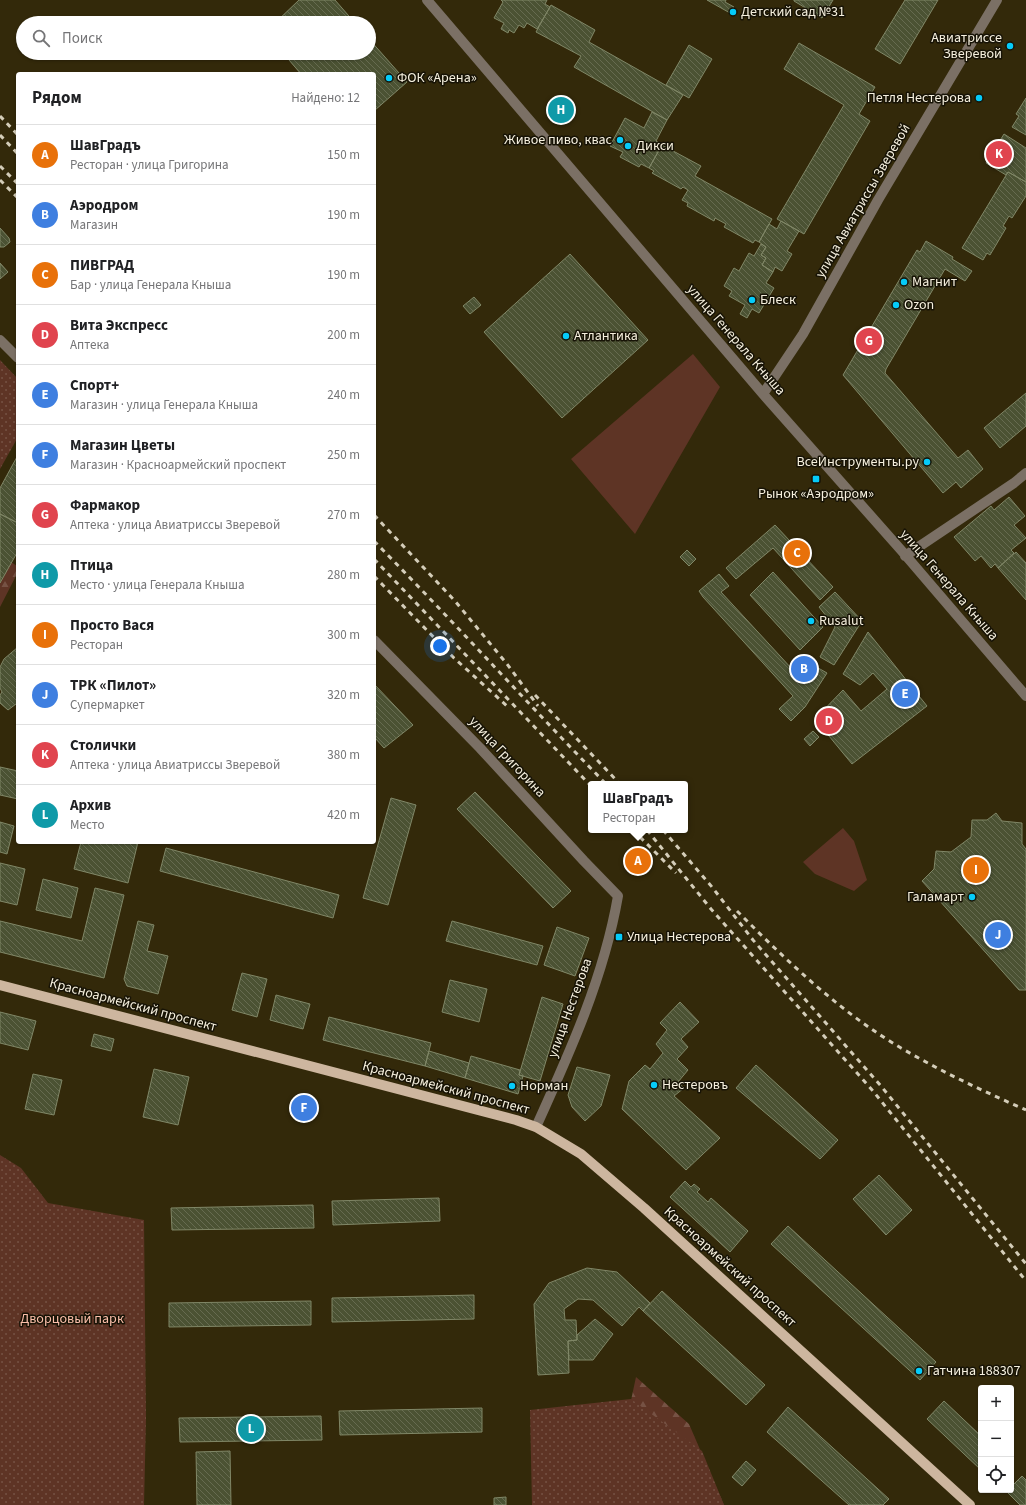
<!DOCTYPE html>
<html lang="ru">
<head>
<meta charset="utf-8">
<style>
  body { margin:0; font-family:"Source Sans 3",sans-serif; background:#f6f6f6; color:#202124 }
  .controls { position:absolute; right:12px; bottom:12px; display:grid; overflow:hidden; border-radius:4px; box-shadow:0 1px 3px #0004 }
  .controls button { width:36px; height:36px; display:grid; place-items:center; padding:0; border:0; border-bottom:1px solid #e0e0e0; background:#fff; color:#202124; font:20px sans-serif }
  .you { position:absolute; left:440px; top:646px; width:14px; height:14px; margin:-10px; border:3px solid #fff; border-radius:50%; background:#1a73e8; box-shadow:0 0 0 6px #1a73e833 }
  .badge { display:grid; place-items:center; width:26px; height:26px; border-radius:50%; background:#d93025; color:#fff; font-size:13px; font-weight:700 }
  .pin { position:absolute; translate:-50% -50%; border:2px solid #fff; box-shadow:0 1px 4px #0006 }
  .popup { position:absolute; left:588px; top:781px; width:100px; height:52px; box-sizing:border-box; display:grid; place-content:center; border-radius:4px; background:#fff; filter:drop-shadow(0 1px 3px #0005); font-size:13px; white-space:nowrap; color:#757577 }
  .popup b { font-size:15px; color:#202124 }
  .popup::after { content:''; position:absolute; left:50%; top:100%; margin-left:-8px; border:8px solid transparent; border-top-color:#fff }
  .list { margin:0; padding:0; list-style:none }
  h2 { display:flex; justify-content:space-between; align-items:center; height:52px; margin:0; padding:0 16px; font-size:17px }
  h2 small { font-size:13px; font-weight:400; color:#757577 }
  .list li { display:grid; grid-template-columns:26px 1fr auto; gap:12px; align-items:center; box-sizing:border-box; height:60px; padding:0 16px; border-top:1px solid #e0e0e0 }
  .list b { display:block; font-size:15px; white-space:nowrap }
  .list p { margin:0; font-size:13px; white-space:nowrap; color:#757577 }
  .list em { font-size:13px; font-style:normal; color:#757577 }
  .icon { flex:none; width:22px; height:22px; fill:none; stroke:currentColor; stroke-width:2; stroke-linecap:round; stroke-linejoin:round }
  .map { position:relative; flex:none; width:1026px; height:1505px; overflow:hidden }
  .search { position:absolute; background:#fff; box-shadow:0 1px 3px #0004; left:16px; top:16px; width:360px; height:44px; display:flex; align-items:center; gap:10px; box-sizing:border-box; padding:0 14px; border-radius:22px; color:#757577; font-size:15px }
  .panel { position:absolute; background:#fff; box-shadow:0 1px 3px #0004; left:16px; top:72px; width:360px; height:772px; border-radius:4px }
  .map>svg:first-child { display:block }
  .grass { fill:#5e3425 }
  .forest { fill:url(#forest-firs) }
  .park { fill:url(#park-dots) }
  .building { fill:url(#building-back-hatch); stroke:#808767 }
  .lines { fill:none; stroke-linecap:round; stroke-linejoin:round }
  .minor { stroke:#7b7065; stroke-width:10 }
  .major { stroke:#cdb69f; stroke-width:10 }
  .rail { stroke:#d4cdb9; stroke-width:3; stroke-dasharray:5 5; stroke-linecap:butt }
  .poi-dot { fill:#05cbf9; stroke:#171306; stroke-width:1.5 }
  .labels { text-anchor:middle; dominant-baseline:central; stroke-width:3; stroke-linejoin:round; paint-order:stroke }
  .poi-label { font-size:14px; fill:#f6f0de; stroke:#171306; text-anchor:start }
  .street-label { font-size:14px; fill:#f6f0de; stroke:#171306 }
  .park-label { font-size:14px; fill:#fbbfaa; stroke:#171306 }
</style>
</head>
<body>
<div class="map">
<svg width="1026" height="1505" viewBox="0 0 1026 1505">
  <defs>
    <pattern id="forest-firs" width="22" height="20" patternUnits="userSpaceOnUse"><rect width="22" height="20" fill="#5e3425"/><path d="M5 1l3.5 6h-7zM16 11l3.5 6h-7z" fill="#765244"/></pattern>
    <pattern id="park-dots" width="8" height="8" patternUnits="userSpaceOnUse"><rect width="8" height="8" fill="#5e3425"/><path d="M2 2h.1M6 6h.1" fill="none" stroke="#765244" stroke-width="1.8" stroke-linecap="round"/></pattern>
    <pattern id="building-back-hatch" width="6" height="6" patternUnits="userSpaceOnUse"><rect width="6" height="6" fill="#4b5233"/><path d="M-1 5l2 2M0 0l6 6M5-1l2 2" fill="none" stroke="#666b50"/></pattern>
  </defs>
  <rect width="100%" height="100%" fill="#33290a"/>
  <!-- grass -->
  <path class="grass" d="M693,354L720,387L635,534L571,459Z
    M843,828L854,841L867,880L854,891L815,874L803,862Z"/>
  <!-- forest -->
  <path class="forest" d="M11,562L17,566L18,572L0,607V583Z
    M636,1377L689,1424L724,1505L614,1480Z"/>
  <!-- park -->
  <path class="park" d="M0,360L18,379V437L0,469Z
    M0,1155L21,1168L48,1203L144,1220L146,1418L144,1505H0Z
    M631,1399L702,1451L724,1505H532L530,1410Z"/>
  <!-- building -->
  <path class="building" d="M299,0H335L355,23H275Z
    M501,0H547L545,4L550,7L537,29L527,23L524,28L519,25L514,33L509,30L508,33L501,29L504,23L494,18L503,2Z
    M707,0H726L725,2L734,7L730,13Z
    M794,0H833L822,18L794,1Z
    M905,0H938L900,64L875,49Z
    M551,5L595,30L589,42L683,95L667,120L574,67L581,56L536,32Z
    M369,39L407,82L374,111V74H301L283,53H369Z
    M799,43L875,87L859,114L870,121L804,234L777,219L844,105L784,69Z
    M689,45L712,59L689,98L666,85Z
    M1026,98V135L1012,127L1019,116L1016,114Z
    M652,112L667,120L656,141L662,145L649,168L641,164L639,167L620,157L623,152L610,146L625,118L644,128Z
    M1004,134L1026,148V182L1008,172L1006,175L986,163Z
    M662,145L701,166L695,176L772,219L759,242L755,240L753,243L724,227L726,224L715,218L714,221L687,206L688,203L682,200L688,190L683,187L681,189L652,173L654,171L649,168Z
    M1008,172L1026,182V196L1012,218L1009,216L1003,226L1006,228L990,255L987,253L983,260L962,248Z
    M781,221L799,231L787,251L792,254L782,271L775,267L773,272L762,265L766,258L761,255L766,247L759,242L769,224L777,229Z
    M0,228L9,238L10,242L4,247H0Z
    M926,241L953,257L952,259L972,271L965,281L945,269L886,369L885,373L958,458L968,450L983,469L961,488L956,482L943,493L843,375L917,250L920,252Z
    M761,244L766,247L761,255L766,258L762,265L773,272L766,283L774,288L759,313L752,309L747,318L740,314L745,305L729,296L732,291L724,286L734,268L739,271L749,253L754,256Z
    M570,254L648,340L562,418L484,332Z
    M0,263L8,272L0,279Z
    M474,297L481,305L470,314L463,306Z
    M1026,393V426L1000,448L984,428Z
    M18,455V523L0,514V488Z
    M1009,497L1025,516L1014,525L1026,538L1011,550L1014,553L998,568L995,564L991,568L981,556L975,561L954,537L991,506L994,510Z
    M0,514L18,523V551L0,583Z
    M775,525L833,587L820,600L773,548L736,579L726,568Z
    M687,550L696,559L689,566L680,557Z
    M1016,552L1026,563V600L998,568Z
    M773,572L823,627L800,650L750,595Z
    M719,574L729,586L721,592L804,682L813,665L827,673L805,707L791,721L779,709L793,696L703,597L699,591Z
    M835,592L862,621L834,665L820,657L835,627L819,607Z
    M868,632L927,706L852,764L815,719L843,690L861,711L887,689L873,673L860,685L843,674Z
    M18,647V705L16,704L8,710L0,703V695L2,692L0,688V667L4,659Z
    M374,684L413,725L384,748L375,738L374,742Z
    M813,731L819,737L810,746L804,739Z
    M0,767L18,771V799L0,795Z
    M475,792L571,891L553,908L457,809Z
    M391,798L416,805L388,905L363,898Z
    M996,813L1002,821L1022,823V844L1026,849V990H1019L922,881L934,869L936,851L951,852L971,837L972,820H987Z
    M0,822L14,826L7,854L0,852Z
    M81,842H138L128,883L74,869Z
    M166,848L339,895L333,918L160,871Z
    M0,863L25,869L17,905L0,901Z
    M43,879L78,888L71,918L36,910Z
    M95,888L124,895L104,978L0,952V921L82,941Z
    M138,921L154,925L147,951L168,956L158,994L127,986L124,979Z
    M452,921L543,946L537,965L446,941Z
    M557,927L589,938L575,976L544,965Z
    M242,973L267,979L257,1017L232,1010Z
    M450,980L487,989L479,1022L442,1012Z
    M276,995L310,1004L303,1029L270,1020Z
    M542,997L563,1004L540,1081L519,1075Z
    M680,1002L699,1022L681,1039L688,1047L677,1059L688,1070L678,1082L684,1088L674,1096L720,1138L686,1170L622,1109L629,1081L645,1065L650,1069L663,1053L656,1044L667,1030L660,1023Z
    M0,1012L36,1021L28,1050L0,1043Z
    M329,1017L431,1043L425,1066L323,1040Z
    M94,1034L114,1039L111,1051L91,1046Z
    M429,1051L469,1063L465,1078L425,1066Z
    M471,1056L520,1070L519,1075L523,1076L518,1094L465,1078Z
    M756,1065L838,1140L820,1159L736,1088Z
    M577,1067L610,1075L601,1106L585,1121L572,1107L568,1095Z
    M154,1069L189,1077L178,1125L143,1117Z
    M33,1074L62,1080L54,1115L25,1109Z
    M300,1099L312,1102L308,1117L296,1114Z
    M879,1175L912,1210L886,1235L853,1199Z
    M685,1181L691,1187L694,1184L700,1189L697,1192L708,1202L711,1198L748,1231L730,1252L670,1197Z
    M439,1198L440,1221L333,1225L332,1201Z
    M313,1205L314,1228L172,1230L171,1208Z
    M788,1226L936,1362L920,1380L771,1244Z
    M587,1268L617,1272L650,1303L643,1311L639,1307L622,1326L593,1300L578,1299L564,1309L565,1320H576L577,1340L568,1341L569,1373L538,1375L534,1304L549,1283Z
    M662,1291L765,1385L746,1405L643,1311Z
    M474,1295V1319L332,1322V1298Z
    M311,1301V1325L169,1327V1303Z
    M595,1319L613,1334L593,1360H569L568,1341L577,1340V1335Z
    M944,1401L981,1436V1470L927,1419Z
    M788,1407L889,1499L883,1505H849L767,1432Z
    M482,1408V1432L340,1435L339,1411Z
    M321,1416L322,1440L180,1442L179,1418Z
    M230,1451L231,1505H197L196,1452Z
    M746,1461L756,1470L742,1486L732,1477Z
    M1022,1476L1026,1480V1505H1020L1007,1492L1011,1490V1487Z
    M506,1497V1505H494V1498Z"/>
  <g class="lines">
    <!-- minor -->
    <path class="minor" d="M427,0L763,394L901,550L1026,696
      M0,340L18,358
      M763,394L803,334L878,200L997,0
      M905,556L1014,483L1026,473
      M374,640L480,748L584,861L618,896C604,977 570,1052 536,1127"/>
    <!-- major -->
    <path class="major" d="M0,985L516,1120L536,1127L581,1154L644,1208L970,1505"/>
    <!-- rail -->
    <path class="rail" d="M0,116L18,135
      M0,135L18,154
      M0,166L18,184
      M0,180L18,198
      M374,515L455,601L507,664L538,706
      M374,541C453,621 528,704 606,784
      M374,559L591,786
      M374,576L454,658L507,706
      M535,695L620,784
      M633,830L676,873
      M647,830L711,909L873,1091L1026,1281
      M663,830L712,887L753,940L881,1086L1026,1264
      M737,911C787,961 840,1012 901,1048C942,1072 983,1091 1026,1110"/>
  </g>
  <!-- markers -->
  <g class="poi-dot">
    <circle cx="733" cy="12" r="4"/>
    <circle cx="1010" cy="46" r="4"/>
    <circle cx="389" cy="78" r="4"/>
    <circle cx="979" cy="98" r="4"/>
    <circle cx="620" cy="140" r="4"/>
    <circle cx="628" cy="146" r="4"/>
    <circle cx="904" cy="282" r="4"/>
    <circle cx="752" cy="300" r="4"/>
    <circle cx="896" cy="305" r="4"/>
    <circle cx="566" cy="336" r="4"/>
    <circle cx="927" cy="462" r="4"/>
    <rect x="812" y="475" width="8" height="8" rx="2"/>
    <circle cx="811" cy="621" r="4"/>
    <circle cx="972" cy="897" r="4"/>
    <rect x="615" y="933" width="8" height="8" rx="2"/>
    <circle cx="654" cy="1085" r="4"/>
    <circle cx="512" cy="1086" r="4"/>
    <circle cx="919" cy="1371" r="4"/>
  </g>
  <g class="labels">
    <!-- poi labels -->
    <g class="poi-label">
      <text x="741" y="12">Детский сад №31</text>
      <text x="1002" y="38" text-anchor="end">Авиатриссе<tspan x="1002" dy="16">Зверевой</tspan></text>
      <text x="397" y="78">ФОК «Арена»</text>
      <text x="971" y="98" text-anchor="end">Петля Нестерова</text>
      <text x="612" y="140" text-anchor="end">Живое пиво, квас</text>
      <text x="636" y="146">Дикси</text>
      <text x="912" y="282">Магнит</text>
      <text x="760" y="300">Блеск</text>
      <text x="904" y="305">Ozon</text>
      <text x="574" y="336">Атлантика</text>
      <text x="919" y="462" text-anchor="end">ВсеИнструменты.ру</text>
      <text x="816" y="494" text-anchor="middle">Рынок «Аэродром»</text>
      <text x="819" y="621">Rusalut</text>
      <text x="964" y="897" text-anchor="end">Галамарт</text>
      <text x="627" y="937">Улица Нестерова</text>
      <text x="662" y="1085">Нестеровъ</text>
      <text x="520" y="1086">Норман</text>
      <text x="927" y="1371">Гатчина 188307</text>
    </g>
    <!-- street labels -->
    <g class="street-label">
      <text transform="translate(863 201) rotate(-60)">улица Авиатриссы Зверевой</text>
      <text transform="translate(736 340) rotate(49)">улица Генерала Кныша</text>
      <text transform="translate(949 585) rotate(49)">улица Генерала Кныша</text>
      <text transform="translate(507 757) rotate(47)">улица Григорина</text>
      <text transform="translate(133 1005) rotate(15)">Красноармейский проспект</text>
      <text transform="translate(570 1008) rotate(-70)">улица Нестерова</text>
      <text transform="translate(446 1088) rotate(15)">Красноармейский проспект</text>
      <text transform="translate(730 1267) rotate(42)">Красноармейский проспект</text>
    </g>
    <!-- park labels -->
    <g class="park-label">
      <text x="72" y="1319">Дворцовый парк</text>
    </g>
  </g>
</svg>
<div class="controls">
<button>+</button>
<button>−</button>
<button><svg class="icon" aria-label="locate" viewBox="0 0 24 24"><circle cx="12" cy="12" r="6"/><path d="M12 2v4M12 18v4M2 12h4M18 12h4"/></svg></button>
</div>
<div class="you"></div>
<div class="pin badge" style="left:638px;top:861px;background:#e8710a">A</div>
<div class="popup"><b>ШавГрадъ</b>Ресторан</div>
<div class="pin badge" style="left:804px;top:669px;background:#3f7fe0">B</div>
<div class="pin badge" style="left:797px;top:553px;background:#e8710a">C</div>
<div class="pin badge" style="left:829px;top:721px;background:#e0444e">D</div>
<div class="pin badge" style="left:905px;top:694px;background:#3f7fe0">E</div>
<div class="pin badge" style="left:304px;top:1108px;background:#3f7fe0">F</div>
<div class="pin badge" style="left:869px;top:341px;background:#e0444e">G</div>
<div class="pin badge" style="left:561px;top:110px;background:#0f9aa8">H</div>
<div class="pin badge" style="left:976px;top:870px;background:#e8710a">I</div>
<div class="pin badge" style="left:998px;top:935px;background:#3f7fe0">J</div>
<div class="pin badge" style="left:999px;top:154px;background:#e0444e">K</div>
<div class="pin badge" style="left:251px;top:1429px;background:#0f9aa8">L</div>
<div class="search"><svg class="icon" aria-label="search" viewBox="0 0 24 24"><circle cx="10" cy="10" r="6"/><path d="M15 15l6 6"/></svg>Поиск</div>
<section class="panel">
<h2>Рядом<small>Найдено: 12</small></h2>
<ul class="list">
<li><span class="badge" style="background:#e8710a">A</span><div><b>ШавГрадъ</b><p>Ресторан · улица Григорина</p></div><em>150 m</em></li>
<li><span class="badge" style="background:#3f7fe0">B</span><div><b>Аэродром</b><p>Магазин</p></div><em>190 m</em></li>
<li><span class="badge" style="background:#e8710a">C</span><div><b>ПИВГРАД</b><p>Бар · улица Генерала Кныша</p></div><em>190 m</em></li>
<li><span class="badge" style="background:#e0444e">D</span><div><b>Вита Экспресс</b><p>Аптека</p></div><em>200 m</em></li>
<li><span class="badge" style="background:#3f7fe0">E</span><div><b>Спорт+</b><p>Магазин · улица Генерала Кныша</p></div><em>240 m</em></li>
<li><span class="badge" style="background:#3f7fe0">F</span><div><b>Магазин Цветы</b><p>Магазин · Красноармейский проспект</p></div><em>250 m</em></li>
<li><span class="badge" style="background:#e0444e">G</span><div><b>Фармакор</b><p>Аптека · улица Авиатриссы Зверевой</p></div><em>270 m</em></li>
<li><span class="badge" style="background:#0f9aa8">H</span><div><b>Птица</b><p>Место · улица Генерала Кныша</p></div><em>280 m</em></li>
<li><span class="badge" style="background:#e8710a">I</span><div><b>Просто Вася</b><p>Ресторан</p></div><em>300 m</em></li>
<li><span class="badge" style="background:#3f7fe0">J</span><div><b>ТРК «Пилот»</b><p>Супермаркет</p></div><em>320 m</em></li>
<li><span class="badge" style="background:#e0444e">K</span><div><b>Столички</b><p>Аптека · улица Авиатриссы Зверевой</p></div><em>380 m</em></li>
<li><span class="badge" style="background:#0f9aa8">L</span><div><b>Архив</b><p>Место</p></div><em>420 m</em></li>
</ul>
</section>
</div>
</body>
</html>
